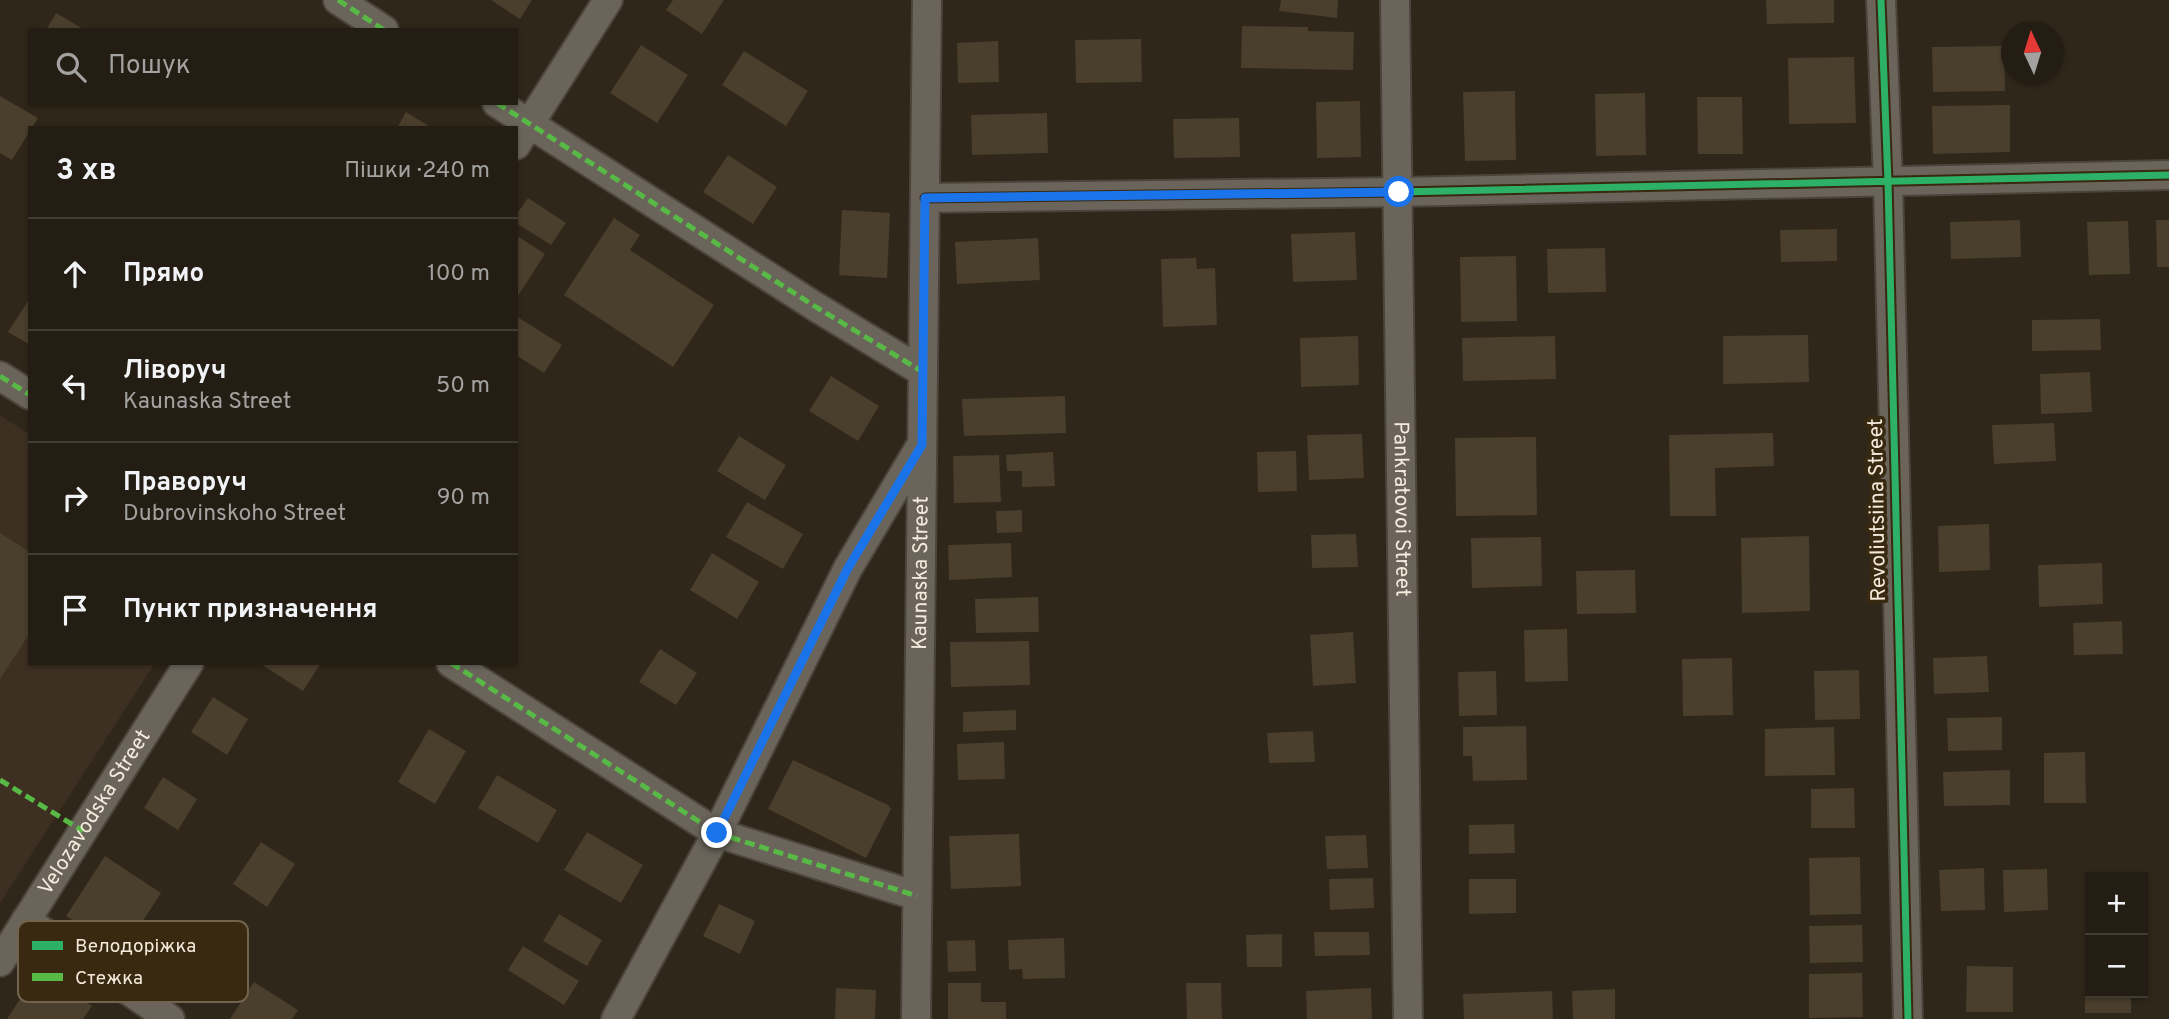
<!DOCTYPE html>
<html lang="uk">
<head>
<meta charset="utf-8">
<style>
  body { margin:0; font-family:Overpass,sans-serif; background:#2b261c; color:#f1f3f6 }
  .controls { position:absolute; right:21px; bottom:21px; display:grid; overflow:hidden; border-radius:0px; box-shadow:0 2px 5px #0004 }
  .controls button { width:63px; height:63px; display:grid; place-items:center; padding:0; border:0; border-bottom:2px solid #403b33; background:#231d13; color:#f1f3f6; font:35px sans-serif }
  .compass { position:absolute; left:2001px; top:21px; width:63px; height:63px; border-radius:50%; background:#231d13; box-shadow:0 2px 5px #0004; rotate:356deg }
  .stop { position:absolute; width:21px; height:21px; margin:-16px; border:5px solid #1a73e8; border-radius:50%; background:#fff }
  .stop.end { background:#1a73e8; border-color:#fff; box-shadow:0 2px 7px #0008 }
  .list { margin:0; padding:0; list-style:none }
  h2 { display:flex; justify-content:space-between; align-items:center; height:91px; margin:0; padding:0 28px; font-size:30px }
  h2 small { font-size:23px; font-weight:400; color:#a3a2a0 }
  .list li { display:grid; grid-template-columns:46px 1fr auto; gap:21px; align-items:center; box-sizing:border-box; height:112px; padding:0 28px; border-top:2px solid #403b33 }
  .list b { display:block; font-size:26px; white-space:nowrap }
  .list p { margin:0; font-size:23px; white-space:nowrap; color:#a3a2a0 }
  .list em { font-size:23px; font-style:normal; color:#a3a2a0 }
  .icon { flex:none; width:38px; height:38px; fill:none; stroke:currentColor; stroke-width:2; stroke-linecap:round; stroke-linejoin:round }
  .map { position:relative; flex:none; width:2169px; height:1019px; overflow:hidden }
  .search { position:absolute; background:#231d13; box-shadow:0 2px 5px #0004; left:28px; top:28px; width:490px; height:77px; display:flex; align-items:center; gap:18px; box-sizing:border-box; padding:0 24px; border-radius:0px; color:#a3a2a0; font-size:26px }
  .panel { position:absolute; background:#231d13; box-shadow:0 2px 5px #0004; left:28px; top:126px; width:490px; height:539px; border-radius:0px }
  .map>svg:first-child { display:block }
  .education { fill:#3d2f22 }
  .building { fill:#4a3e2c }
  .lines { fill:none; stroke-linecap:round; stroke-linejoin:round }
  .street-casing { stroke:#4b443a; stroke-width:32 }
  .street { stroke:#6a645a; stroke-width:28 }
  .quiet { stroke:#58b947; stroke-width:5; stroke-dasharray:10 5; stroke-linecap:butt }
  .cycleway-casing { stroke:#382910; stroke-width:11 }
  .cycleway { stroke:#2db169; stroke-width:7 }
  .route { stroke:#1a73e8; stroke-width:9 }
  .labels { text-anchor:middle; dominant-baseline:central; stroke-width:7; stroke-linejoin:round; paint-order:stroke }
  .street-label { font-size:21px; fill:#f5eadc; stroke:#382910 }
  .key { fill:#382910; stroke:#71634d; stroke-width:2 }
  .key-label { font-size:19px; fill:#f5eadc }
</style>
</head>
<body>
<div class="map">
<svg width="2169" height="1019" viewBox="0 0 2169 1019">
  <rect width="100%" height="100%" fill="#2f2719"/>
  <!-- education -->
  <path class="education" d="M0,415L30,435V663H155L0,903Z"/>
  <!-- building -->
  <path class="building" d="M491,0H532L520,19Z
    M673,0H724L702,34L666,10Z
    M1281,0H1338L1337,18L1279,11Z
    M1766,0H1834V23L1767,24Z
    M56,13L85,30H46Z
    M1242,26L1308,27V31L1354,32L1353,70L1241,68Z
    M1141,39L1142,82L1076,83L1075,40Z
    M998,41L999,82L958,83L957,43Z
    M641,45L688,75L657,123L610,93Z
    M2004,46L2005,91L1933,92L1932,47Z
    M744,51L808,91L786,126L722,85Z
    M1854,57L1856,123L1789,124L1788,58Z
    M1515,91L1516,160L1465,161L1463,92Z
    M1645,93L1646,155L1596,156L1595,94Z
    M0,96L38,118L12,160L0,153Z
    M1697,97H1742L1743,154H1698Z
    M1360,101L1361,157L1317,158L1316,102Z
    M2010,105V152L1933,154L1932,106Z
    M406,112L432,128H397Z
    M1047,113L1048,153L972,155L971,115Z
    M1239,118L1240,157L1174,158L1173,119Z
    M728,155L777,187L753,224L703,192Z
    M528,198L566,223L551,245L516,223V215Z
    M842,210L890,213L887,278L839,275Z
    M614,218L640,235L630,250L714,305L673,367L564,295Z
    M2020,220L2021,257L1951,259L1950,222Z
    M2156,220H2169V267H2157Z
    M2128,221L2130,274L2089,275L2087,222Z
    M1837,229V261L1781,262L1780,230Z
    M1355,232L1357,280L1293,282L1291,234Z
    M516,235L545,254L516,299Z
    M1038,238L1040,280L957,284L955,242Z
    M1605,248L1606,292L1548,293L1547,249Z
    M1516,256L1517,321L1461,322L1460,257Z
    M1196,258L1197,269L1215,268L1217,325L1163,327L1161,259Z
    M30,298V345L8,332Z
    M516,316L562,345L544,373L516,355Z
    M2100,319L2101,350L2032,351V320Z
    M1808,335L1809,382L1723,384V336Z
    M1358,336L1359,385L1301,387L1300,338Z
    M1555,336L1556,379L1463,381L1462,338Z
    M2090,372L2092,412L2041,414L2040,374Z
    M831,376L879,406L858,441L809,411Z
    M1065,396L1066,433L964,436L962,399Z
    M2054,423L2056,461L1994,464L1992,425Z
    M1773,433L1774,466L1715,468L1716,516H1670L1669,435Z
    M1362,434L1364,478L1309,480L1307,435Z
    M739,436L786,465L765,500L717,471Z
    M1536,437L1537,515L1456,516L1455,438Z
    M1296,451L1297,491L1258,492L1257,452Z
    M1053,452L1055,486L1022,487V471H1007L1006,455Z
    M999,455L1001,502L954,503L953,456Z
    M747,502L803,534L783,569L726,537Z
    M1022,510V532L997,533L996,511Z
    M1989,524L1990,570L1939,572L1938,526Z
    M0,533L30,552V633L0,679Z
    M1356,534L1358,567L1312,568L1311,535Z
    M1809,536L1810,611L1742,613L1741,538Z
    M1541,537L1542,586L1472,588L1471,538Z
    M1011,543L1012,577L949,580L948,545Z
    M712,553L759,582L737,619L690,590Z
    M2102,563L2103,604L2039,607L2038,565Z
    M1635,570L1636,613L1577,614L1576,571Z
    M1038,597L1039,632L976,633L975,599Z
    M2122,621L2123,654L2074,655L2073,623Z
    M1567,629L1568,681L1525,682L1524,630Z
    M1353,632L1356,683L1313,686L1310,635Z
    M1029,641L1030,685L951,687L950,642Z
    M660,649L697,673L676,705L639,682Z
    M1987,656L1989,692L1934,694L1933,658Z
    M1732,658L1733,715L1683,716L1682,659Z
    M259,663H321L303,691Z
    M1859,670L1860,719L1815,720L1814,671Z
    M1496,671L1497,715L1459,716L1458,672Z
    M213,697L248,719L227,755L191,732Z
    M1016,710V730L963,732V712Z
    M2002,717V750L1948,751L1947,718Z
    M1526,726L1527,780L1473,781L1472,756H1463V727Z
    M1834,727L1835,775L1765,776V729Z
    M429,729L466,751L435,804L398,782Z
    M1313,731L1315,762L1269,763L1267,733Z
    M1004,742L1005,779L958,780L957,744Z
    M2085,752L2086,803H2044V753Z
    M793,760L888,805L891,809L866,858L768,809Z
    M2010,770V805L1944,806L1943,772Z
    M497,775L557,810L538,843L478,808Z
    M163,777L197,799L178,830L144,808Z
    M1854,788L1855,828H1811V789Z
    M1514,824L1515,853L1469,854V825Z
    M587,832L643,865L621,903L564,870Z
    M1019,834L1021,886L951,889L949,836Z
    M1366,835L1368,868L1327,869L1325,836Z
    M261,842L295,864L267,907L233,884Z
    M105,856L161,893L122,953L66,916Z
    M1860,857L1861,914L1810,915L1809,858Z
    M1984,868L1985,910L1941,911L1939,870Z
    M2047,869L2048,910L2004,912L2003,870Z
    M1373,878L1374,908L1330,910L1329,879Z
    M1469,879H1516V913L1469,914Z
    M719,904L755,921L740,954L703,936Z
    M559,914L602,940L587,966L543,941Z
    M1862,925L1863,962L1810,963L1809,926Z
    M1314,932H1369L1370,955L1315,956Z
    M1282,934V967H1247L1246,935Z
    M1064,938L1065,978L1023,979L1022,969L1009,970L1008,940Z
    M975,940L976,971L948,972L947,941Z
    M523,946L579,981L564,1005L508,970Z
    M1967,966L2013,967V1012H1966Z
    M39,970L92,1006L83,1019H7Z
    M1862,973L1863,1017L1809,1018V974Z
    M2085,973H2090V993H2131V1013H2085Z
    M254,982L298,1010L292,1019H230Z
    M948,983H981V1002H1006V1019H948Z
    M1186,983H1221L1222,1019H1187Z
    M836,988L876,990L875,1019H835Z
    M1371,988L1372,1019H1307L1306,991Z
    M1615,989V1019H1573L1572,991Z
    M1552,991L1553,1019H1464L1463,994Z"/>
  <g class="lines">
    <!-- street casing -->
    <g class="street-casing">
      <g id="street">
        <path d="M338,0L384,30"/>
        <path id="s1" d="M1395,0L1408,1019"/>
        <path d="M1881,0L1888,182L1908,1019"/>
        <path d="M497,103L816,307L923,372"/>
        <path d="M516,145L608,0"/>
        <path d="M925,198L1399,192L2169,175"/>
        <path d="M0,376L30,395"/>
        <path d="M451,663L717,833L917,896"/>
        <path d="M26,920L170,1019"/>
        <path id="s2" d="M0,962L189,663"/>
        <path d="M616,1019L717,833L848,568L920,447"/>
        <path id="s3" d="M916,1019L927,0"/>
      </g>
    </g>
    <!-- street -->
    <use href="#street" class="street"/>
    <!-- quiet -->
    <path class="quiet" d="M338,0L384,30
      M497,103L816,307L923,372
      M0,376L30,395
      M451,663L717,833L917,896
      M0,780L83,831"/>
    <!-- cycleway casing -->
    <g class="cycleway-casing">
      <path id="cycleway" d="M1881,0L1888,182L1908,1019
        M925,198L1399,192L2169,175"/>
    </g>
    <!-- cycleway -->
    <use href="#cycleway" class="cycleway"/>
  </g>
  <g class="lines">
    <!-- route -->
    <path class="route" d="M717,833L848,568L922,445L925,198L1399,192"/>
  </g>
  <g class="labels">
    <!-- street labels -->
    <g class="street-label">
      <text stroke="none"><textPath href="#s1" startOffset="509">Pankratovoi Street</textPath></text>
      <text transform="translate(1878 510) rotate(-91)">Revoliutsiina Street</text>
      <text stroke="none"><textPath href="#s3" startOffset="446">Kaunaska Street</textPath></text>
      <text stroke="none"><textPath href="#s2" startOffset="177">Velozavodska Street</textPath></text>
    </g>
  </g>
  <!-- legend -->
  <rect x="18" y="921" width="230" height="81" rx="10" class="key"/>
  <rect x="32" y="941" width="31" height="9" fill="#2db169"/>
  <rect x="32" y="973" width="31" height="8" fill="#58b947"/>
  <g class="key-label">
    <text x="75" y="952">Велодоріжка</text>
    <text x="75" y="984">Стежка</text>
  </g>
</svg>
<div class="controls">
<button>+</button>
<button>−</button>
</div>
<svg class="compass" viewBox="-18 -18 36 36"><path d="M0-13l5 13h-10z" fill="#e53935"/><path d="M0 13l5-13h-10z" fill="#a3a2a0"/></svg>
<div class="stop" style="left:1399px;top:192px"></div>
<div class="stop end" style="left:717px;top:833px"></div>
<div class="search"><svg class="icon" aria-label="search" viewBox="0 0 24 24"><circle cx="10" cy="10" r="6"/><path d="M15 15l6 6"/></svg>Пошук</div>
<section class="panel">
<h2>3 хв<small>Пішки · 240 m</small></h2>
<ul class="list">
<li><svg class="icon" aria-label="ahead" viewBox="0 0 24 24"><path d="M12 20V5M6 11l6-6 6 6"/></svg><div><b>Прямо</b></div><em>100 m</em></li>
<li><svg class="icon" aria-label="left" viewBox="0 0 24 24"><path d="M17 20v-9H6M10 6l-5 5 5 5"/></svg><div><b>Ліворуч</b><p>Kaunaska Street</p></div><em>50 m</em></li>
<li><svg class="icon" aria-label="right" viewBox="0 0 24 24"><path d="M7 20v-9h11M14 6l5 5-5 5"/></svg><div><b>Праворуч</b><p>Dubrovinskoho Street</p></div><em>90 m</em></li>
<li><svg class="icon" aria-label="arrive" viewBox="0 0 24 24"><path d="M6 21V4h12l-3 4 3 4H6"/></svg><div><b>Пункт призначення</b></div></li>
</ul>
</section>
</div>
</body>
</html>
